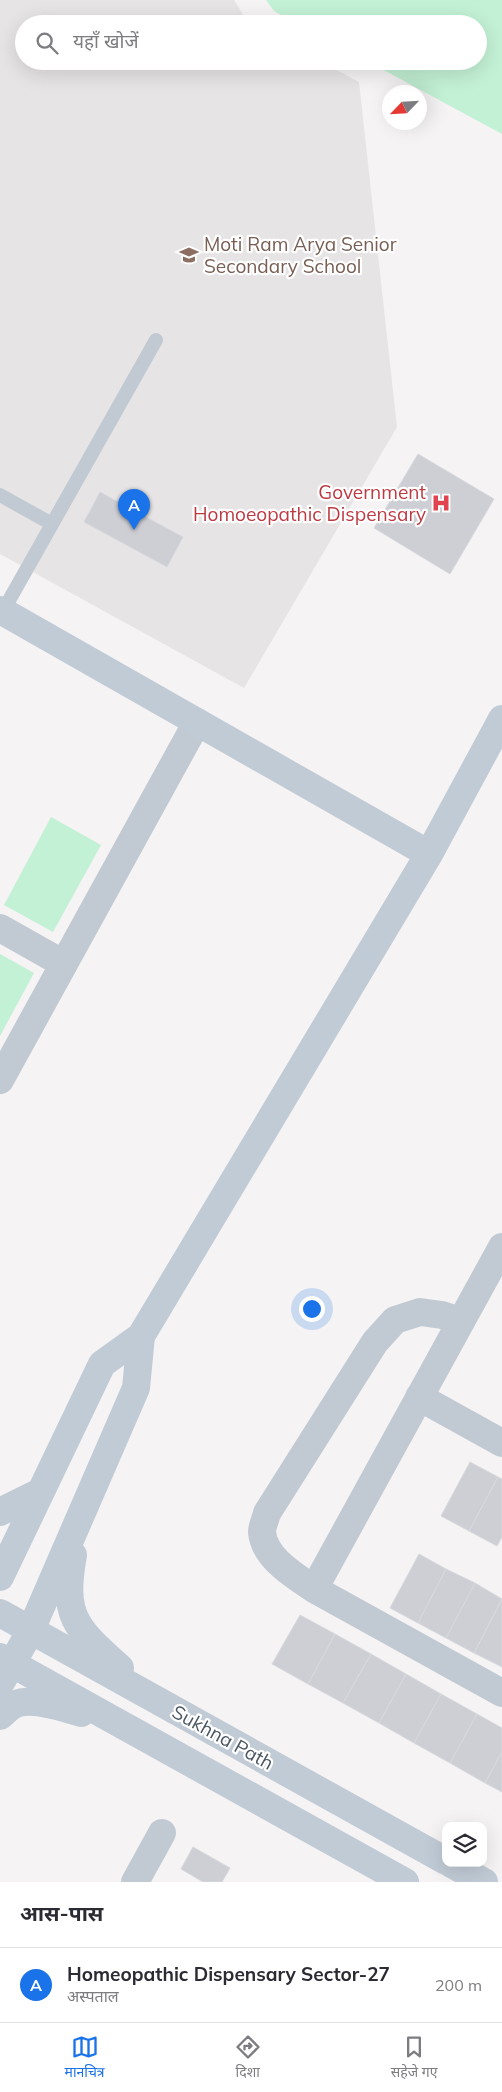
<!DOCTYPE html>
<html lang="hi">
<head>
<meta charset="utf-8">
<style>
  body { margin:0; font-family:Mulish,"Noto Sans Devanagari",sans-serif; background:#f7f7f7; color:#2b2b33 }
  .controls { position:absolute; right:15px; bottom:15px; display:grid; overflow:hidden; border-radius:10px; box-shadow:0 5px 20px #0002 }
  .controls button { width:45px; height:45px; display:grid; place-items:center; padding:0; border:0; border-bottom:1px solid #e1e1e2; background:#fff; color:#2b2b33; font:25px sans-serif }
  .compass { position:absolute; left:382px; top:85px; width:45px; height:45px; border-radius:50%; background:#fff; box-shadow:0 5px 20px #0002; rotate:245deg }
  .you { position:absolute; left:311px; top:1308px; width:18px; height:18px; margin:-12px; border:4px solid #fff; border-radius:50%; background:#1a73e8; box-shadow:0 0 0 8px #1a73e833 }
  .badge { display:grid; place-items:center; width:32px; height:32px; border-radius:50%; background:#1a73e8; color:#fff; font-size:16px; font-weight:700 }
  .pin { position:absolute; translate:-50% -41px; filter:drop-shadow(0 1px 2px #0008) }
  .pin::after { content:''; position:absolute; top:26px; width:18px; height:15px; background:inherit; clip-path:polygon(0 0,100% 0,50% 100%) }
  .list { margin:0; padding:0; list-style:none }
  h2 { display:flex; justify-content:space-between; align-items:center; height:65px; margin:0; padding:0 20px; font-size:21px }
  h2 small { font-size:16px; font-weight:400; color:#7c7c81 }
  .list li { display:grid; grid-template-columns:32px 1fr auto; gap:15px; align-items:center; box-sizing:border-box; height:75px; padding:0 20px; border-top:1px solid #e1e1e2 }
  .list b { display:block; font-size:19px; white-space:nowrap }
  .list p { margin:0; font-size:16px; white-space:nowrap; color:#7c7c81 }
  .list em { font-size:16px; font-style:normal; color:#7c7c81 }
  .icon { flex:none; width:28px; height:28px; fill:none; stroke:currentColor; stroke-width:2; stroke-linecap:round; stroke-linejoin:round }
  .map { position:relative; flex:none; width:502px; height:1882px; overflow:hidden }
  .search { position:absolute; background:#fff; box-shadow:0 5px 20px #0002; left:15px; right:15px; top:15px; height:55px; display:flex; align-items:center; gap:12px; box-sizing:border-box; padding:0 18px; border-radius:28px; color:#7c7c81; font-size:19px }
  .sheet { height:140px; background:#fff }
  nav { display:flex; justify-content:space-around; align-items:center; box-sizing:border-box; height:70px; border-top:1px solid #e1e1e2; background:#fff; font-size:14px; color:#7c7c81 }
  nav a { display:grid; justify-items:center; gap:2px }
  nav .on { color:#1a73e8 }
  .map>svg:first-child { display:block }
  .education { fill:#e6e4e5 }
  .green { fill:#c3f1d5 }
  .building { fill:#cdcfd5; stroke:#d7d9de }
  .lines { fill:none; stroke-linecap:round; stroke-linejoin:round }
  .lane { stroke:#c1cad2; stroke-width:14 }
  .street { stroke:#c1cad2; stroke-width:28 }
  .secondary { stroke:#c1cbd6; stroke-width:28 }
  .labels { text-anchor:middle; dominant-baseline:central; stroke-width:4.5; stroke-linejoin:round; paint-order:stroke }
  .education-label { font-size:19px; fill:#785e54; stroke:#fff; text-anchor:start }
  .health-label { font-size:19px; fill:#be3a42; stroke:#fff; text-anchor:end }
  .street-label { font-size:19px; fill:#4a5661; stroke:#fff }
</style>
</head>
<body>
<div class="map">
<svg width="502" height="1882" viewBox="0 0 502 1882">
  <rect width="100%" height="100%" fill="#f5f3f3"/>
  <!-- education -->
  <path class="education" d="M0,0H234L249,24H24V61H320L359,82L397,427L244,688L0,554Z"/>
  <!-- green -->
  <path class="green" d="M266,0H502V134L367,61H478V24H297L274,11Z
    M51,817L101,845L53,932L4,905Z
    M0,954L34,973L0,1036Z"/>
  <!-- building -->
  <path class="building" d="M418,454L494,499L450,574L374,528Z
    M100,492L183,537L167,567L84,522Z
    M470,1462L498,1477L469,1531L441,1516Z
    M498,1477L502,1479V1537L497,1546L469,1531Z
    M419,1554L446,1569L418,1623L390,1608Z
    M446,1569L475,1583L446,1638L418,1623Z
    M475,1583L502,1599L474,1653L446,1638Z
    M502,1599V1667L474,1653Z
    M300,1615L335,1634L308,1684L272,1664Z
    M335,1634L371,1654L343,1703L308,1684Z
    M371,1654L406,1674L379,1723L343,1703Z
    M406,1674L441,1694L414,1743L379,1723Z
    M441,1694L477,1714L450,1763L414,1743Z
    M477,1714L502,1728V1752L485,1783L450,1763Z
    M502,1752V1792L485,1783Z
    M193,1847L230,1868L222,1882H203L181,1869Z"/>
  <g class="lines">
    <!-- lane -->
    <path class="lane" d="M0,495L52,524
      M3,611L156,340"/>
    <!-- street -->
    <path class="street" d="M0,928L64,964
      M0,1080L197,722
      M460,1321L442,1315L420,1312L395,1320L375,1342L267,1513C266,1518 262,1526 262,1532C264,1558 295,1576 314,1589L502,1693
      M419,1397L502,1443
      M314,1589L502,1247
      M135,1882L162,1833"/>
    <!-- secondary -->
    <path class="secondary" d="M0,610L429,854
      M0,1512L40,1492
      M73,1555C62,1616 75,1628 120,1668
      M0,1577L102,1364L141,1336
      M0,1613L446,1861
      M0,1657L405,1882
      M0,1684L31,1630L136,1388L141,1336L429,854L502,719
      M0,1716C5,1712 10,1706 16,1704C32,1697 65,1708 81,1713
      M450,1863L484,1882"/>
  </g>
  <!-- icons -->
  <defs>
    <g id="school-bare" transform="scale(1.5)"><path d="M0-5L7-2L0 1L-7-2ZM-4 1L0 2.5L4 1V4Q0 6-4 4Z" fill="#8d6e63" stroke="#fff" stroke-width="2.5" paint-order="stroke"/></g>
    <g id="hospital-bare" transform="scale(1.5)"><path d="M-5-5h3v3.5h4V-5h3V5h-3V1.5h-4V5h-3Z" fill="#e0444e" stroke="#fff" stroke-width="2.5" paint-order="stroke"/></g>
  </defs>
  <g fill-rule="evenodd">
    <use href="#school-bare" x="189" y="255"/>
    <use href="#hospital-bare" x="441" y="503"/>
  </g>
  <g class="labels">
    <!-- education labels -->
    <g class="education-label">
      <text x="204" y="244">Moti Ram Arya Senior<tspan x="204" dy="22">Secondary School</tspan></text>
    </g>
    <!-- health labels -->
    <g class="health-label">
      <text x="426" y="492">Government<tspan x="426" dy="22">Homoeopathic Dispensary</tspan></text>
    </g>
    <!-- street labels -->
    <g class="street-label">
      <text transform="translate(223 1737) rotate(29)">Sukhna Path</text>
    </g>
  </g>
</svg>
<div class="controls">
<button><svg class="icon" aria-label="layers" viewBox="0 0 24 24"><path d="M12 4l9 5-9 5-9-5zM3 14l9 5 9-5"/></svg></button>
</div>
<svg class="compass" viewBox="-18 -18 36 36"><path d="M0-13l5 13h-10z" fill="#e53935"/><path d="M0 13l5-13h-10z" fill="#7c7c81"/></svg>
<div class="you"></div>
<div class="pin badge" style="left:134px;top:530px">A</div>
<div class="search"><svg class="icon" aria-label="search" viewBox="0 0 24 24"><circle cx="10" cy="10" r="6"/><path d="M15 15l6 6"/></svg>यहाँ खोजें</div>
</div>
<section class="sheet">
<h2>आस-पास<small></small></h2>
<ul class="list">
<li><span class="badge">A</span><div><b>Homeopathic Dispensary Sector-27</b><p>अस्पताल</p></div><em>200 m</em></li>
</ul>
</section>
<nav>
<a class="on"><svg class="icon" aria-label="map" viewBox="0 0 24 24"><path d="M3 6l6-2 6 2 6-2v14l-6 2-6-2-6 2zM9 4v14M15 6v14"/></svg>मानचित्र</a>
<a><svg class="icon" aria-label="directions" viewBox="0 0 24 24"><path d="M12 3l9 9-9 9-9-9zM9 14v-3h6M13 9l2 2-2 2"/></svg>दिशा</a>
<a><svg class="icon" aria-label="saved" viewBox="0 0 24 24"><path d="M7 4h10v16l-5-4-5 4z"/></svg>सहेजे गए</a>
</nav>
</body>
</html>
